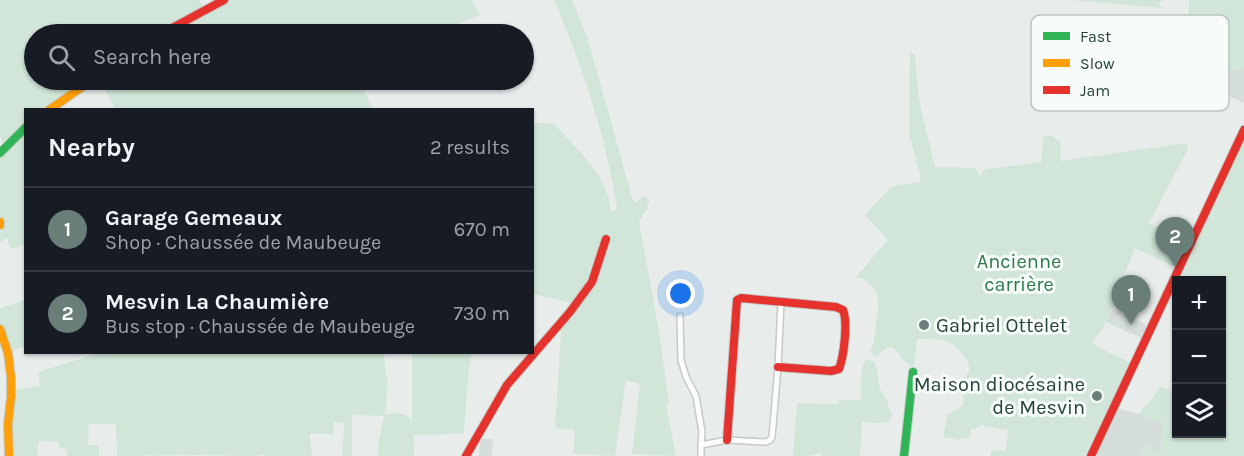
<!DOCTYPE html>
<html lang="en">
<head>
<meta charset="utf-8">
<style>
  body { margin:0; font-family:Karla,sans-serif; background:#20242c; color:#f1f3f6 }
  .controls { position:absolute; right:18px; bottom:18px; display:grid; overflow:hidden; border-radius:0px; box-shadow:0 2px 4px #0004 }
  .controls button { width:54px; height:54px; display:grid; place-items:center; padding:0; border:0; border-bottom:2px solid #363941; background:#171b24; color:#f1f3f6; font:30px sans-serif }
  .you { position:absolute; left:681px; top:294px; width:21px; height:21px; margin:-15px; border:4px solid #fff; border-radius:50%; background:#1a73e8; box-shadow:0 0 0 9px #1a73e833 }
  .badge { display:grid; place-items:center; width:39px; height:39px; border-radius:50%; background:#697e78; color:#fff; font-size:20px; font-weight:700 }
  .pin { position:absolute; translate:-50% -50px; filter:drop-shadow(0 2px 3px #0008) }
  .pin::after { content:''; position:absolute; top:32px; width:21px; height:18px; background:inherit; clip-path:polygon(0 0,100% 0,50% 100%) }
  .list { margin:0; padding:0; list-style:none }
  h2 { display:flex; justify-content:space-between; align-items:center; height:78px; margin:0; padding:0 24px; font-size:26px }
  h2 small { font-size:20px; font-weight:400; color:#9ea1a6 }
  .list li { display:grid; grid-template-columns:39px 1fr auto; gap:18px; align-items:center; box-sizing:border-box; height:84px; padding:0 24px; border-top:2px solid #363941 }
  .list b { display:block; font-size:22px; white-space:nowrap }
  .list p { margin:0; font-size:20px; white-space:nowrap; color:#9ea1a6 }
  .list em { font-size:20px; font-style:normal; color:#9ea1a6 }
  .icon { flex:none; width:33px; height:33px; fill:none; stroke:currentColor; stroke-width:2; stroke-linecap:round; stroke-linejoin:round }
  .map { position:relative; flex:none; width:1244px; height:456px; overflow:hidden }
  .search { position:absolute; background:#171b24; box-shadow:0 2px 4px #0004; left:24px; top:24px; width:510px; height:66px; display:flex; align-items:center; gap:15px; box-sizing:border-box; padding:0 21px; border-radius:33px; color:#9ea1a6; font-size:22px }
  .panel { position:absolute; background:#171b24; box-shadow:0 2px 4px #0004; left:24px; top:108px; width:510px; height:246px; border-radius:0px }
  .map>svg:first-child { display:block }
  .built { fill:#d6dedb }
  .green { fill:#d1e6d8 }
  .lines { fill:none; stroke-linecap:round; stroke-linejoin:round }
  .street-casing { stroke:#c5cac8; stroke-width:8 }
  .fast-casing { stroke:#c3cbc8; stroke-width:10 }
  .slow-casing { stroke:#c3cbc8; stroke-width:10 }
  .jam-casing { stroke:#c3cbc8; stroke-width:10 }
  .street { stroke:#fcfcfc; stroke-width:5 }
  .fast { stroke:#30b455; stroke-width:8 }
  .slow { stroke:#ff9f0a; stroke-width:8 }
  .jam { stroke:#e5322d; stroke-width:8 }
  .poi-dot { fill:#697e78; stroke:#f7fbf9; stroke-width:2 }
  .labels { text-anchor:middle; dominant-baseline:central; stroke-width:6; stroke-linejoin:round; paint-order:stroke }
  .park-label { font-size:20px; fill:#2d7a4b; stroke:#f7fbf9 }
  .poi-label { font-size:20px; fill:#24423a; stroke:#f7fbf9; text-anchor:start }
  .key { fill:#f7fbf9; stroke:#b8c4c0; stroke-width:1.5 }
  .key-label { font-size:16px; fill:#24423a }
</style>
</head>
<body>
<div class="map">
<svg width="1244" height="456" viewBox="0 0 1244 456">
  <rect width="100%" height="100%" fill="#e8edeb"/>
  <!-- built -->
  <path class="built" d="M1244,68V103L1211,88L1219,72Z
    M1113,309L1152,327L1146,340L1106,322Z
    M1114,409H1121L1164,422L1161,453L1143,444L1141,451L1143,456H1091Z
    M480,439H493L492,456H479Z"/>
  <!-- green -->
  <path class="green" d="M0,0H199L205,11L224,0H472L480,15L432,34H34V80H92L49,109L26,110L25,244L11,249L7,238L0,242V232L3,231L0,230V153L6,148L0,137Z
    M554,0H572L587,36L633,201L636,202L645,196L650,200L647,204L648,208L639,221L659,331L669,403L666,404L676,456L632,454L640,384L626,380L615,456L573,454L575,430L555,428L561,332L556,328L576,304L533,294V123H550L555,125C578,151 609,176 611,213L617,209C606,136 583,68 554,0Z
    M1072,0H1163L1159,3L1161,8Z
    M1189,0H1244V68L1186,76Z
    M910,53L915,54L918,90L921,109L935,167L975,168L980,176L986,169L1041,162L1044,136H1053L1060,142L1061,161L1187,143L1188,149L1149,223L1191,243L1244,130V456H1143L1141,451L1142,444L1161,452L1164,422L1138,415C1145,405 1155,397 1160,386L1176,392V434H1222V280H1176V303L1166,298L1179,269L1135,248L1122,281L1125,283L1124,287L1101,331L1093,342L1098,347L1135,365L1091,456H990L991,451L1006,450L1008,430L981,425L975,429H971V434L968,439L960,438V440L943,437L948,414C951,412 955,411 958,409C970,402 961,390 956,381C981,375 965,351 950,343C941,337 928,339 917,339L914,366C899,364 899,343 887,348C883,350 880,355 876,357L870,351L871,347L874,342C875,330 879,311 878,299C876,288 867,278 856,277L888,240L865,215L892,186L920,182V176L910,137L909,126Z
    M100,80H359L373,109H115Z
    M25,300V346L8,353L5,342H0V308Z
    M99,353H384L386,376L388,379L385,415C394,412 407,412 412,421V353H472L468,377L464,433L429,435L414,434V453L413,456H378V445L384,416L352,415V456H342L344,423L334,422L333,434H310L312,456H265L263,454L255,456L195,455L117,456L116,424H89L88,445H99V456H67V449L59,448V442L39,441L37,456H9L11,390L40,386L38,372Z
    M867,360H871L876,365L880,389L887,400L889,409L893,415L889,422C881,423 869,424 862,421L860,456H821V453L809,456H793L797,403L838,404L839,400H862C859,387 861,375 864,362Z"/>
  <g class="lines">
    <!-- street casing -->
    <g class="street-casing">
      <path id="street" d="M680,316L681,360L686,377L696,396L702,432L701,445
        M701,456V445L727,440L766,442L770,440L772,437L778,367L781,302"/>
    </g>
    <!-- fast casing -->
    <g class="fast-casing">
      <path id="fast" d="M0,153L26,127
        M904,456L913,372"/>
    </g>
    <!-- slow casing -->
    <g class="slow-casing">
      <path id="slow" d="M49,110L92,80
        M0,222V225
        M0,329L8,353L11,377V397L8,424L9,456"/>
    </g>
    <!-- jam casing -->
    <g class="jam-casing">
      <path id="jam" d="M161,34L224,0
        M727,440L737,300L741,298L836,307L843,310C848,322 844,356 839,369L831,371L778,367
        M466,456L507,385L570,312L592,282L606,239
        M1091,456L1244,130"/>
    </g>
    <!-- street -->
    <use href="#street" class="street"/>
    <!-- fast -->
    <use href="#fast" class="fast"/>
    <!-- slow -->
    <use href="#slow" class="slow"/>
    <!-- jam -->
    <use href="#jam" class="jam"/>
  </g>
  <!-- markers -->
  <g class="poi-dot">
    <circle cx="924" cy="325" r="6"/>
    <circle cx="1097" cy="396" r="6"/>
  </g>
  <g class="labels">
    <!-- park labels -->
    <g class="park-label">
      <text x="1019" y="261">Ancienne<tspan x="1019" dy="23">carrière</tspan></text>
    </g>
    <!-- poi labels -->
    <g class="poi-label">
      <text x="936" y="325">Gabriel Ottelet</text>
      <text x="1085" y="384" text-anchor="end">Maison diocésaine<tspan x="1085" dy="23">de Mesvin</tspan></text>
    </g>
  </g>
  <!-- legend -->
  <rect x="1031" y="15" width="198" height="96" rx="9" class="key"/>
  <rect x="1043" y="32" width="27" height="8" fill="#30b455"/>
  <rect x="1043" y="59" width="27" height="8" fill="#ff9f0a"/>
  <rect x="1043" y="86" width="27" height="8" fill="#e5322d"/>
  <g class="key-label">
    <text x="1080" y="42">Fast</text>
    <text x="1080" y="69">Slow</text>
    <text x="1080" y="96">Jam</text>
  </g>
</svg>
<div class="controls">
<button>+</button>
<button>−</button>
<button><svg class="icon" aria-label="layers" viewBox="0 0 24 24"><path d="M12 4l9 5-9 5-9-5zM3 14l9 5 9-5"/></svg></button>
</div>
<div class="you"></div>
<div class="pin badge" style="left:1131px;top:325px">1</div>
<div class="pin badge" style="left:1175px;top:267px">2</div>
<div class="search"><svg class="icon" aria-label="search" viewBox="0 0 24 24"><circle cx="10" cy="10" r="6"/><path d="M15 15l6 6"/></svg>Search here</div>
<section class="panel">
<h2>Nearby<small>2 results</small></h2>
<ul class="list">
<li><span class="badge">1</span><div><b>Garage Gemeaux</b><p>Shop · Chaussée de Maubeuge</p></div><em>670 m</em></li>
<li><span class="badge">2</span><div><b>Mesvin La Chaumière</b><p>Bus stop · Chaussée de Maubeuge</p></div><em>730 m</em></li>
</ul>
</section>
</div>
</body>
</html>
